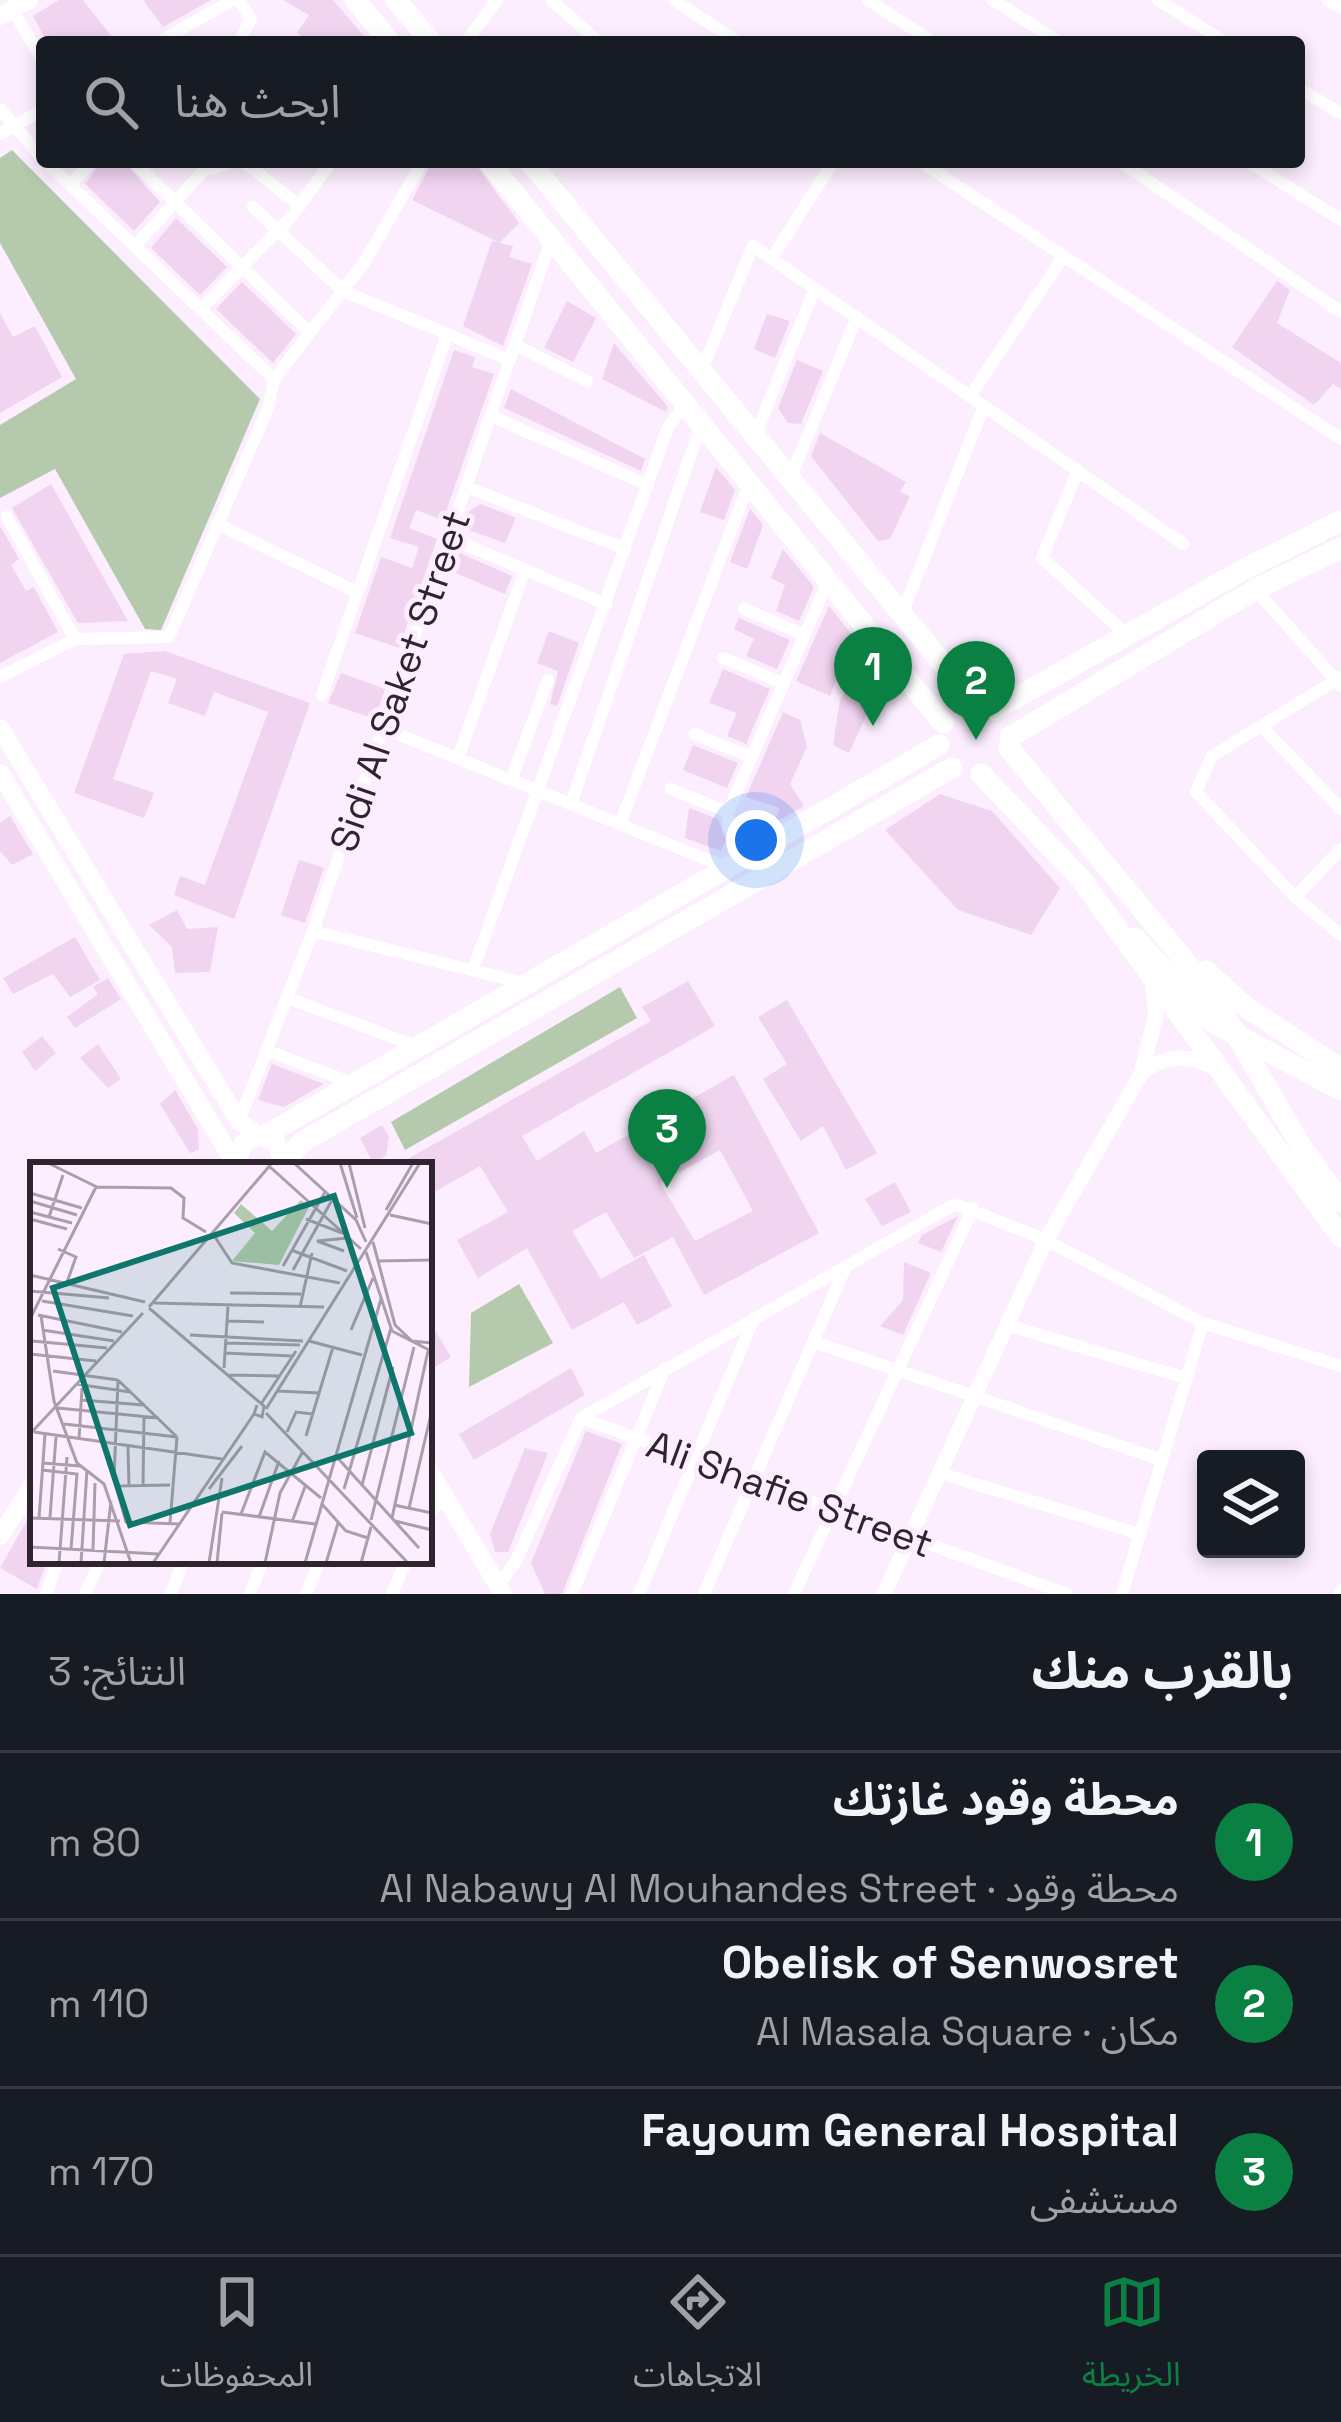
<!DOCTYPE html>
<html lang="ar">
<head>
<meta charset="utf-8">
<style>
  body { margin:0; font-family:"Space Grotesk","Noto Sans Arabic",sans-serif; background:#20242c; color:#f1f3f6; direction:rtl }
  .controls { position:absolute; right:36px; bottom:36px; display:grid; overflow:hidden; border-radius:12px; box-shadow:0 6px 18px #0003 }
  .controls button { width:108px; height:108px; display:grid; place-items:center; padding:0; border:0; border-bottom:3px solid #363941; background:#171b24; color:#f1f3f6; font:60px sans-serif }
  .you { position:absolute; left:756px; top:840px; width:42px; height:42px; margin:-30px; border:9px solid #fff; border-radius:50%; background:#1a73e8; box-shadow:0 0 0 18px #1a73e833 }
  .badge { display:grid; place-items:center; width:78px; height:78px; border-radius:50%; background:#0b8043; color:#fff; font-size:39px; font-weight:700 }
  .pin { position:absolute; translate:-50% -99px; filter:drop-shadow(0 3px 6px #0008) }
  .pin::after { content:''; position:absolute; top:63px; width:42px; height:36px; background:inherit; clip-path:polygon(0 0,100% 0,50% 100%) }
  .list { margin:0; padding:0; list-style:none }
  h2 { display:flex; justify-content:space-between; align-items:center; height:156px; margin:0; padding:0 48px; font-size:51px }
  h2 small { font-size:39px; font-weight:400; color:#9ea1a6 }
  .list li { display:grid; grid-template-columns:78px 1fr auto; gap:36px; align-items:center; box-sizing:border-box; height:168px; padding:0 48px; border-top:3px solid #363941 }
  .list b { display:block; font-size:45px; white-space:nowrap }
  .list p { margin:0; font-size:39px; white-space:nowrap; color:#9ea1a6 }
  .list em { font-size:39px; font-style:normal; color:#9ea1a6 }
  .icon { flex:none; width:66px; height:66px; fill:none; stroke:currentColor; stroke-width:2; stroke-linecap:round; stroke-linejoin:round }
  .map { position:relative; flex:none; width:1341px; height:1594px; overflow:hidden; direction:ltr }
  .search { position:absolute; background:#171b24; box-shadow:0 6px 18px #0003; left:36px; right:36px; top:36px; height:132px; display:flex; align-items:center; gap:30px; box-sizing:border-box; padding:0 42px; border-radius:12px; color:#9ea1a6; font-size:45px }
  .sheet { height:660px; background:#171b24 }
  nav { display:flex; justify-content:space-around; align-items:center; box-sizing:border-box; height:168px; border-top:3px solid #363941; background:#171b24; font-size:33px; color:#9ea1a6 }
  nav a { display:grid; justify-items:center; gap:6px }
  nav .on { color:#0b8043 }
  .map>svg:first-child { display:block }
  .green { fill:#b5caad }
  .building { fill:#f0d4f0; fill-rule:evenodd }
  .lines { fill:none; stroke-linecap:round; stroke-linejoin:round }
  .minor { stroke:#fff; stroke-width:12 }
  .tertiary { stroke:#fff; stroke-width:15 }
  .secondary { stroke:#fff; stroke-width:18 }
  .primary { stroke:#fff; stroke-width:21 }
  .labels { text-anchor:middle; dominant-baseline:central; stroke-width:10; stroke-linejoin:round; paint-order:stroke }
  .street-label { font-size:39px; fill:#2e252f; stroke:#fceefe }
  .inset-road { fill:none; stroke:#aa9eab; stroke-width:3 }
  .view { fill:#0f766e; fill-opacity:0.15; stroke:#0f766e; stroke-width:6 }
  .inset-edge { fill:none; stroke:#2e252f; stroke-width:6 }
</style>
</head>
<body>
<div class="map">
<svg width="1341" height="1594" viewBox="0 0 1341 1594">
  <rect width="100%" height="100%" fill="#fceefe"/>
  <!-- green -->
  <path class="green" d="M12,150L260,399L161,630L145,629L55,469L0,498V425L76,379L0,243V158Z
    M620,987L637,1018L405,1150L391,1122Z
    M519,1284L553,1343L469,1387L471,1313Z"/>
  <!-- building -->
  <path class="building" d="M59,0H83L116,42H47L33,16Z
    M143,0H211L163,27Z
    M283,0H333L369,42H311L297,33L309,15Z
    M101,162H124L160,202L134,231L85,184Z
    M432,162H474L519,223L499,243L513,246L509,257L532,264L503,346L463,326L492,241L498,242L412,200Z
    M176,218L227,267L200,295L151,248Z
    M1277,281L1290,290L1277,323L1341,363V389L1333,384L1314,405L1232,347Z
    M242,282L296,334L273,363L216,309Z
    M567,301L596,318L573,362L544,348Z
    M0,313L13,337L35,326L62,377L0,413Z
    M767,314L790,321L775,358L754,349Z
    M614,343L668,407L666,412L602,379Z
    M454,350L475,357L472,367L494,374L443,520L416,510L409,528L437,539L399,648L355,633L381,557L412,568L419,547L390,538Z
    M797,360L823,371L801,424L788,423L778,408Z
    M511,389L645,459L641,471L504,408Z
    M820,433L906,482L900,492L910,496L890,539L878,541L811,456Z
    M716,467L735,490L724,520L700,512Z
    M51,484L128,621L78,623L12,508Z
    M481,504L516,518L505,543L463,528L469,511Z
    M750,509L763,525L747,569L730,562Z
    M0,526L19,559L11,565L26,591L34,587L58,632L0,663Z
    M783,549L814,587L799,621L776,611L785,585L771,578Z
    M455,551L512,576L505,594L451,571Z
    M829,606L853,636L830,696L796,681Z
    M739,618L790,640L777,669L746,656L754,639L734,629Z
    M549,631L579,643L557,706L550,704L558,671L537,663Z
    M165,651L310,703L234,919L174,895L180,876L205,885L268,712L214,692L205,716L168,703L177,679L151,671L113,779L154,793L144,818L74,793L124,654Z
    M868,655L885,675L849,753L833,745L840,699Z
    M723,669L770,689L746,744L727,736L737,713L709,703Z
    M341,673L385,689L375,719L328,703Z
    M783,712L800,720L807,747L790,784L804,806L773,824L780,808L746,797Z
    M693,745L738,763L727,788L683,770Z
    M940,794L992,811L1060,888L1031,935L958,910L885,830Z
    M689,808L718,819L726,841L721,851L685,838Z
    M10,816L33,854L12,865L0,851V823Z
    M299,860L324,868L305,923L281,915Z
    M177,910L187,929L218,927L210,972L175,973L172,947L149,925Z
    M75,937L100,980L70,997L53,974L13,994L3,978Z
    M108,978L121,999L75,1028L67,1017L98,994L93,987Z
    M688,981L715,1026L522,1136L537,1161L584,1131L596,1153L734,1075L819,1233L704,1295L673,1237L634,1258L606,1212L572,1231L601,1279L644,1255L672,1306L637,1325L624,1302L572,1330L527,1248L478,1278L457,1240L508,1212L480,1166L429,1195V1165H397L651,1021L642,1007ZM720,1150L753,1211L695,1241L660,1183Z
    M787,1000L877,1153L846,1170L823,1126L801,1141L763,1079L787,1064L758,1017Z
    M42,1036L56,1053L35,1071L22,1052Z
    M98,1044L121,1079L108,1088L80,1058Z
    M272,1064L324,1084L284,1107L258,1100Z
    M175,1090L198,1129L199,1150L190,1153L160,1104Z
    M382,1125L389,1137L386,1156L373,1163L360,1138Z
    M895,1182L911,1212L882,1226L865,1199Z
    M958,1216L941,1252L918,1243L922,1235Z
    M904,1262L931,1273L903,1335L880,1326L903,1300Z
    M429,1320L451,1357L429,1371Z
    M571,1368L585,1395L474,1460L459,1434Z
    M586,1431L622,1444L562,1594H545L531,1563Z
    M525,1448L548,1453L508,1552H495L490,1534Z
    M33,1510V1561H47L37,1589L0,1568Z"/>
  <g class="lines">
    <!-- minor -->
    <path class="minor" d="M551,0L599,42
      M674,0L738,42
      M868,0L933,42
      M993,0L1059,42
      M1158,0L1225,42
      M1328,0L1341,8
      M12,9L42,59
      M159,42L232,0
      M239,42L251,19L239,0
      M466,42L497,0
      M1299,88L1341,114
      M0,109L42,158
      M0,134L42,110
      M46,162L274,379
      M134,162L310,333
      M197,162L211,169L231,162
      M244,162L300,206
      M921,162L1341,439
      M1121,162L1341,312
      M1249,162L1341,220
      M70,185L91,162
      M253,207L343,291L510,360
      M135,246L206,168
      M772,258L833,162
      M201,309L292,216L331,162
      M515,345L587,381
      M702,370L753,246L1183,544
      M274,379L364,263L422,162
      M970,396L1064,256
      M491,416L648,485
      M755,436L815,288
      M1078,470L1042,558L1127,635
      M790,479L857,317
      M467,487L625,549
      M7,517L75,639
      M217,524L357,592
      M450,538L606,604
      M1255,589L1341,686
      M744,609L805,635
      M902,614L984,406
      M723,658L783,683
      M0,677L75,639L169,637L268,408L274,379
      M1341,677L1212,756L1196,792L1295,897L1341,935
      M322,695L447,335
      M1262,727L1341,809
      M385,729L728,868
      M695,734L751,757
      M458,758L525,570
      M511,780L548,680
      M671,789L728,812
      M571,804L701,425
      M620,824L749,483
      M750,855L729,828L728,812L828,581
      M1295,897L1341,849
      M313,931L528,984
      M473,970L668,427L687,402
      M288,998L416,1046
      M268,1051L355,1084
      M239,1121L313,931L551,240
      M1006,1325L1186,1378
      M814,1342L1162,1460
      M581,1418L1067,1594
      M939,1473L1140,1534
      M429,1512L445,1497
      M497,1588L516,1561L581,1418L955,1204L1046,1240L1203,1323L1341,1366
      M46,1594L58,1561
      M85,1594L100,1561
      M171,1594L183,1561
      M250,1594L263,1561
      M306,1594L320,1561
      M392,1594L406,1561
      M572,1594L665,1368
      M639,1594L754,1318
      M704,1594L846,1266
      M794,1594L973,1208
      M1122,1594L1203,1323
      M1340,1594L1341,1590"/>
    <!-- tertiary -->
    <path class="tertiary" d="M1141,1074C1165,1054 1186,1054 1214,1067
      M884,1594L1046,1240L1141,1074L1156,1015L1152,982"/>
    <!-- secondary -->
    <path class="secondary" d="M0,16L29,0
      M0,728L239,1121L260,1136
      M0,773L236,1165
      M237,1165L243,1143L260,1136L276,1142L283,1165
      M429,1470L503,1594
      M0,1536L33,1485"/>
    <!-- primary -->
    <path class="primary" d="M355,0L390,42
      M396,0L431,42
      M489,162L943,723
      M530,162L976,704
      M994,710L1243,570L1341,521
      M1010,737L1256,589L1341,548
      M1009,748L1213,995L1301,1146L1341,1202
      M981,774L1081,879L1341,1237
      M1135,938L1212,1022L1341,1090
      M1206,971L1246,1007L1341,1069
      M264,1136L939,745
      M284,1161L304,1141L952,768"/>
  </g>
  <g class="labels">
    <!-- street labels -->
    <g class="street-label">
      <text transform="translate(400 681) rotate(-71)">Sidi Al Saket Street</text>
      <text transform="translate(790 1494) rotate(20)">Ali Shafie Street</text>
    </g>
  </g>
  <!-- overview -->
  <g transform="translate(30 1162)">
    <rect width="402" height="402" fill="#fceefe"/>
    <path d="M271,38L279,45L249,103L202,99L225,71L204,51L211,42L242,69Z" fill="#b5caad"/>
    <path class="inset-road" d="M18,1L67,25L141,26L154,36L153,56L176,70M264,1L326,58L336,80M310,1L327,56M319,1L335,66M239,4L331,87M0,31L52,46M0,39L47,53M356,48L383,1M0,50L42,61M360,53L402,62M19,55L33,13M0,57L37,67M276,57L312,71M183,72L202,101L310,121M343,80L365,163L382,179L402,181M28,87L46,95L36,123M261,88L317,109M314,89L287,79L318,76M336,90L362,169L401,189M348,99L402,98M253,104L295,30M263,108L302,38M0,113L115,140M0,129L79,136M200,131L271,132M12,139L103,154M124,141L294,145M119,145L242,1M270,145L282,91M119,146L234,244L232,255L224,252L227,243M8,153L92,170M11,154L24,239L47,301L74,322L101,401M0,157L66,25M197,159L234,160M12,168L84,179M321,168L343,116M160,173L273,179M2,179L77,186M279,179L332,193M195,181L270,183M195,191L262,194M0,192L66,199M194,206L198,144M23,209L88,218M198,213L249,214M88,218L84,317L96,360L149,362M88,218L147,275M46,222L100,230M248,229L289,231M51,238L114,243M231,242L266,189M28,246L129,256M236,247L390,1M236,251L378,401M34,262L147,275M4,270L192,297M257,270L266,250L283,252M0,272L113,151M276,274L303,185M49,277L52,226M98,285L99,324M305,293L389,386M13,301L50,304M12,308L47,312L41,387M113,323L114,255M332,323L363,205M86,324L140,323M179,327L212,284M314,327L361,166M291,341L316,369L338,376M364,343L402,351M379,346L402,248M192,350L285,362M211,352L235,290L291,336M20,355L26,275M229,355L249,299M0,356L90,359M9,356L15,272M362,356L398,189M341,358L384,185M365,359L402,368M262,360L276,322M140,361L147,275M0,385L128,392M63,388L65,321M29,401L37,295M51,401L57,308M74,401L81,339M123,401L224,252M179,401L192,316M187,401L192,351M235,401L250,331L273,289M275,401L351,137M296,401L308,361M331,401L341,365"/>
    <path class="view" d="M304,34L381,271L100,363L23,126Z"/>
    <rect width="402" height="402" class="inset-edge"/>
  </g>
</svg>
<div class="controls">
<button><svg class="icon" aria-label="layers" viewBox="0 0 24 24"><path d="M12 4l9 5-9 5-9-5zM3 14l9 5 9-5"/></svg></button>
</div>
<div class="you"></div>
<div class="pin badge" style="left:873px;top:726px">1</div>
<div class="pin badge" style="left:976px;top:740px">2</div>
<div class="pin badge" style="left:667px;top:1188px">3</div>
<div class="search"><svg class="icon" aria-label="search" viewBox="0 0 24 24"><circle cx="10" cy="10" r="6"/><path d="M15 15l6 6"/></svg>ابحث هنا</div>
</div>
<section class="sheet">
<h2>بالقرب منك<small>النتائج: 3</small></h2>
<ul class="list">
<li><span class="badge">1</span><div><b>محطة وقود غازتك</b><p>محطة وقود · Al Nabawy Al Mouhandes Street</p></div><em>80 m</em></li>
<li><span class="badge">2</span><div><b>Obelisk of Senwosret</b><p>مكان · Al Masala Square</p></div><em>110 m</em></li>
<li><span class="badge">3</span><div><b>Fayoum General Hospital</b><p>مستشفى</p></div><em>170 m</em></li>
</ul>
</section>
<nav>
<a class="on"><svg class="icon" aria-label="map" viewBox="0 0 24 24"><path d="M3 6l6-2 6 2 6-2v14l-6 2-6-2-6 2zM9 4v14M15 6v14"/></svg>الخريطة</a>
<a><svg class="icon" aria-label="directions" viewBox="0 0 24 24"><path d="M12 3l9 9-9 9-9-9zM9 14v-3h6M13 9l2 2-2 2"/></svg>الاتجاهات</a>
<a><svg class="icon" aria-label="saved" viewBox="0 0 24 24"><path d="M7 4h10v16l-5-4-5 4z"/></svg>المحفوظات</a>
</nav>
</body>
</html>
